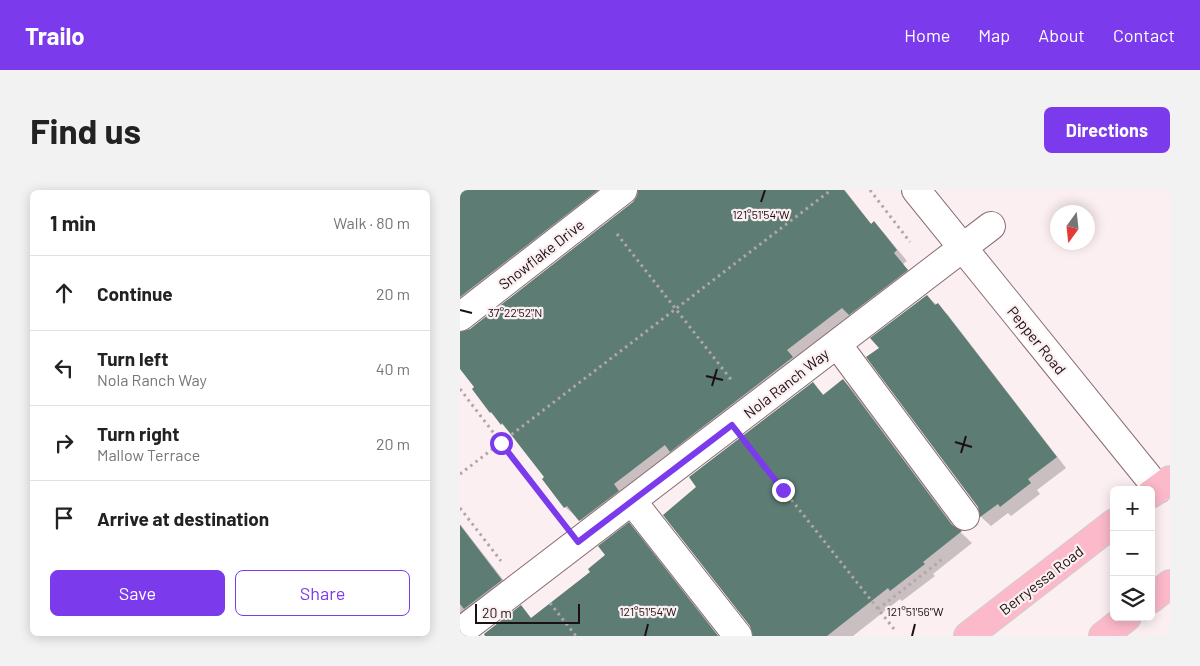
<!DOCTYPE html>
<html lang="en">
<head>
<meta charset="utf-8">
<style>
  body { margin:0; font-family:Barlow,sans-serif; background:#f2f2f2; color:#222 }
  .controls { position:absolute; right:15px; bottom:15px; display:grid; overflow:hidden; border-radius:8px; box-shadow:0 2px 12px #0003 }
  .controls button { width:45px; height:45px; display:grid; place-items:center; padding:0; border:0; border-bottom:1px solid #e0e0e0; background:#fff; color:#222; font:25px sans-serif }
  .compass { position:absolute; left:590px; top:15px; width:45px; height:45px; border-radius:50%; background:#fff; box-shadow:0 2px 12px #0003; rotate:195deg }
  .scale { position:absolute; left:15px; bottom:12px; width:105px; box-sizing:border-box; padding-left:5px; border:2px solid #1b1012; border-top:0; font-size:14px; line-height:18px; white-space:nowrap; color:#1b1012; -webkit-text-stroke:4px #fceff1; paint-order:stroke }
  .stop { position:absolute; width:15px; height:15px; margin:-11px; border:4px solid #7c3aed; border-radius:50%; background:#fff }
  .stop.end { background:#7c3aed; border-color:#fff; box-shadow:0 1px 5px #0008 }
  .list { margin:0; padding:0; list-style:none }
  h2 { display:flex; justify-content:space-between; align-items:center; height:65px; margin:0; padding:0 20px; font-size:21px }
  h2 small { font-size:16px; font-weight:400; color:#767676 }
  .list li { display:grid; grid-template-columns:32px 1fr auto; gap:15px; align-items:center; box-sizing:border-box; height:75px; padding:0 20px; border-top:1px solid #e0e0e0 }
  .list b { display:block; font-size:19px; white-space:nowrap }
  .list p { margin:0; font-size:16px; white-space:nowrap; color:#767676 }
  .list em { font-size:16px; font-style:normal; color:#767676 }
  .actions { display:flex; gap:10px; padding:15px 20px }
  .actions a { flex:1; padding:11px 0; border:1px solid #7c3aed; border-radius:8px; text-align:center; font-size:18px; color:#7c3aed }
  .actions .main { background:#7c3aed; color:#fff }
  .icon { flex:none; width:28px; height:28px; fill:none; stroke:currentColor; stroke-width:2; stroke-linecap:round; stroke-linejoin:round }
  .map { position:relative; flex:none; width:710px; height:446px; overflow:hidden; border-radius:8px }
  header { display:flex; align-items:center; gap:30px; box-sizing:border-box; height:70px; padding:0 25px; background:#7c3aed; color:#fff }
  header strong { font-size:24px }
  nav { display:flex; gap:28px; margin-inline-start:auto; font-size:18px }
  .intro { display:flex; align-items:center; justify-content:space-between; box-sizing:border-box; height:120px; padding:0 30px }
  h1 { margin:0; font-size:35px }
  .button { padding:12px 22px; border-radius:8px; background:#7c3aed; color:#fff; font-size:18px; font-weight:700 }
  main { display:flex; gap:30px; padding:0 30px }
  aside { flex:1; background:#fff; border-radius:8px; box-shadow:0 2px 12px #0003 }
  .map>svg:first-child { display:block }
  .shadow { fill:#0003 }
  .building { fill:#5d7c73 }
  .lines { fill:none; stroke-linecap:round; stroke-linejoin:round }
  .minor-casing { stroke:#8b6d73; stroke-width:30 }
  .major-casing { stroke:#d1cfd0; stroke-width:30 }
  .path { stroke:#b3a6a8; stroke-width:3; stroke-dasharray:2.5 4; stroke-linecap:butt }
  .minor { stroke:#fff; stroke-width:28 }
  .major { stroke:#fbb9ca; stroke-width:28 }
  .route { stroke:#7c3aed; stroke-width:6 }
  .ticks { fill:none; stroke:#1b1012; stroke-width:2 }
  .labels { text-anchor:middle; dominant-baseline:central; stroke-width:4.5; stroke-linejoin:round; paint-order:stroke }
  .street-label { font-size:15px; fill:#1b1012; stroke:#fceff1 }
  .ticks-label { font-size:12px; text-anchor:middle; fill:#1b1012; stroke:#fceff1; stroke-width:4.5; stroke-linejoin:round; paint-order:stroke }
</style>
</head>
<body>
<header>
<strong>Trailo</strong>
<nav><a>Home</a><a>Map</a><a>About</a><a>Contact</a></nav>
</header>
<div class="intro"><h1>Find us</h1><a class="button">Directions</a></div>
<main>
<aside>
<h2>1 min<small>Walk · 80 m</small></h2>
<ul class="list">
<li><svg class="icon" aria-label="ahead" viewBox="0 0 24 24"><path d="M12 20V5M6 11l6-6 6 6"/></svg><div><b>Continue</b></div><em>20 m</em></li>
<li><svg class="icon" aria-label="left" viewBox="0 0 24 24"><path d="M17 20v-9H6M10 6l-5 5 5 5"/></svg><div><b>Turn left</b><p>Nola Ranch Way</p></div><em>40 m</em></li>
<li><svg class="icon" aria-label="right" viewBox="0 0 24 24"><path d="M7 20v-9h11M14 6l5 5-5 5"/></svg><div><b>Turn right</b><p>Mallow Terrace</p></div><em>20 m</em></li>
<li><svg class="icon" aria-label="arrive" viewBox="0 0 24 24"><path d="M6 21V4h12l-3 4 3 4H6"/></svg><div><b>Arrive at destination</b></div></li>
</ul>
<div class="actions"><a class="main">Save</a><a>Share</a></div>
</aside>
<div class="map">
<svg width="710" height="446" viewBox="0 0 710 446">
  <rect width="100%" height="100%" fill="#fceff1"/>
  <!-- shadow -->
  <path class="shadow" d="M7,0H161L0,126V6Z
    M179,0H385L412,35L414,33L424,43L447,71L443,74L457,91L126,335L105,317L86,287L52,245L31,222L16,197L0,177V143L10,140L173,13L178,7Z
    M467,106L488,125L606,278L577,300L580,304L551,326L548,323L531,336L521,327L519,316L421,158Z
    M383,190L395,202L497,339L512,353L473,384L475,386L442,411L440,409L393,446H294L238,298L353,194L364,205Z
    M0,334L48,396L0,433Z
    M169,334L180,345L259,446H156L72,430L132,382L150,361Z"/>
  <!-- building -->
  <path class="building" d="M0,0H138L0,107Z
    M178,0H384L411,34L414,31L437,60L434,63L448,80L389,125L382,118L327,160L333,167L210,262L205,255L154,294L159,301L119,331L107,316L104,318L82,289L84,287L42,233L41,235L31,222L30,223L12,199L14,197L0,179V142L10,139L173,12L177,6Z
    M467,105L475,115L478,113L597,267L568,289L571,293L540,317L538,314L520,327L518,317L406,167L419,158L410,148Z
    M383,189L492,335L502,341L463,372L465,374L430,401L428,398L367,446H293L290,436L203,325L236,297L229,287L353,192L363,205Z
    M169,332L258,446H25L24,444L61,415L71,428L130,382L128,379L145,365L138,356Z
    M0,335L42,390L4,419L0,414Z"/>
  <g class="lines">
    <!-- minor casing -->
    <g class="minor-casing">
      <path id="minor" d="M456,0L698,299
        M0,127L163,0
        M377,154L505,326
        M172,311L278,446
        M0,442L531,36"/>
    </g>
    <!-- major casing -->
    <g class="major-casing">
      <path id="major" d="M691,304L710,290
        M691,409L710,394
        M508,446L654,333
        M643,446L667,427"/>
    </g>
    <!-- path -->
    <path class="path" d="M410,0L450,52
      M157,44L273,192
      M0,199L98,327
      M291,259L434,439
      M0,284L371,0
      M0,318L41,371
      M90,413L116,446
      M418,419L484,368"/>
    <!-- minor -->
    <use href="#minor" class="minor"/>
    <!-- major -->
    <use href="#major" class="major"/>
  </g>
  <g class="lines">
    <!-- route -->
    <path class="route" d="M41,253L118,352L272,235L323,300"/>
  </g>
  <!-- ticks -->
  <path class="ticks" d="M301,12L305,0M0,120L12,123M246,186L263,190M252,196L257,179M495,252L512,257M501,263L506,246M185,446L188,434M452,446L455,434"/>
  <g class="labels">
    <!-- street labels -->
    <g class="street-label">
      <text transform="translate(81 64) rotate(-38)">Snowflake Drive</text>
      <text transform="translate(577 150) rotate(51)">Pepper Road</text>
      <text transform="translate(326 193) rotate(-38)">Nola Ranch Way</text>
      <text transform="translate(581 390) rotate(-38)">Berryessa Road</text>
    </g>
  </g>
  <g class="ticks-label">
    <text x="301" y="29">121°51'54"W</text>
    <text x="55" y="127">37°22'52"N</text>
    <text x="188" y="426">121°51'54"W</text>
    <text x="455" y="426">121°51'56"W</text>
  </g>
</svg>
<div class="controls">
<button>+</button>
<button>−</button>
<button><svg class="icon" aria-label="layers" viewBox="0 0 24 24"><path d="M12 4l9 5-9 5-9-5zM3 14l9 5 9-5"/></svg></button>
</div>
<svg class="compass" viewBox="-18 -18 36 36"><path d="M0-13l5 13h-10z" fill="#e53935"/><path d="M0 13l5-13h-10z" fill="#767676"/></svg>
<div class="scale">20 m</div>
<div class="stop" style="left:41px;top:253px"></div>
<div class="stop end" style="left:323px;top:300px"></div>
</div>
</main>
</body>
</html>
